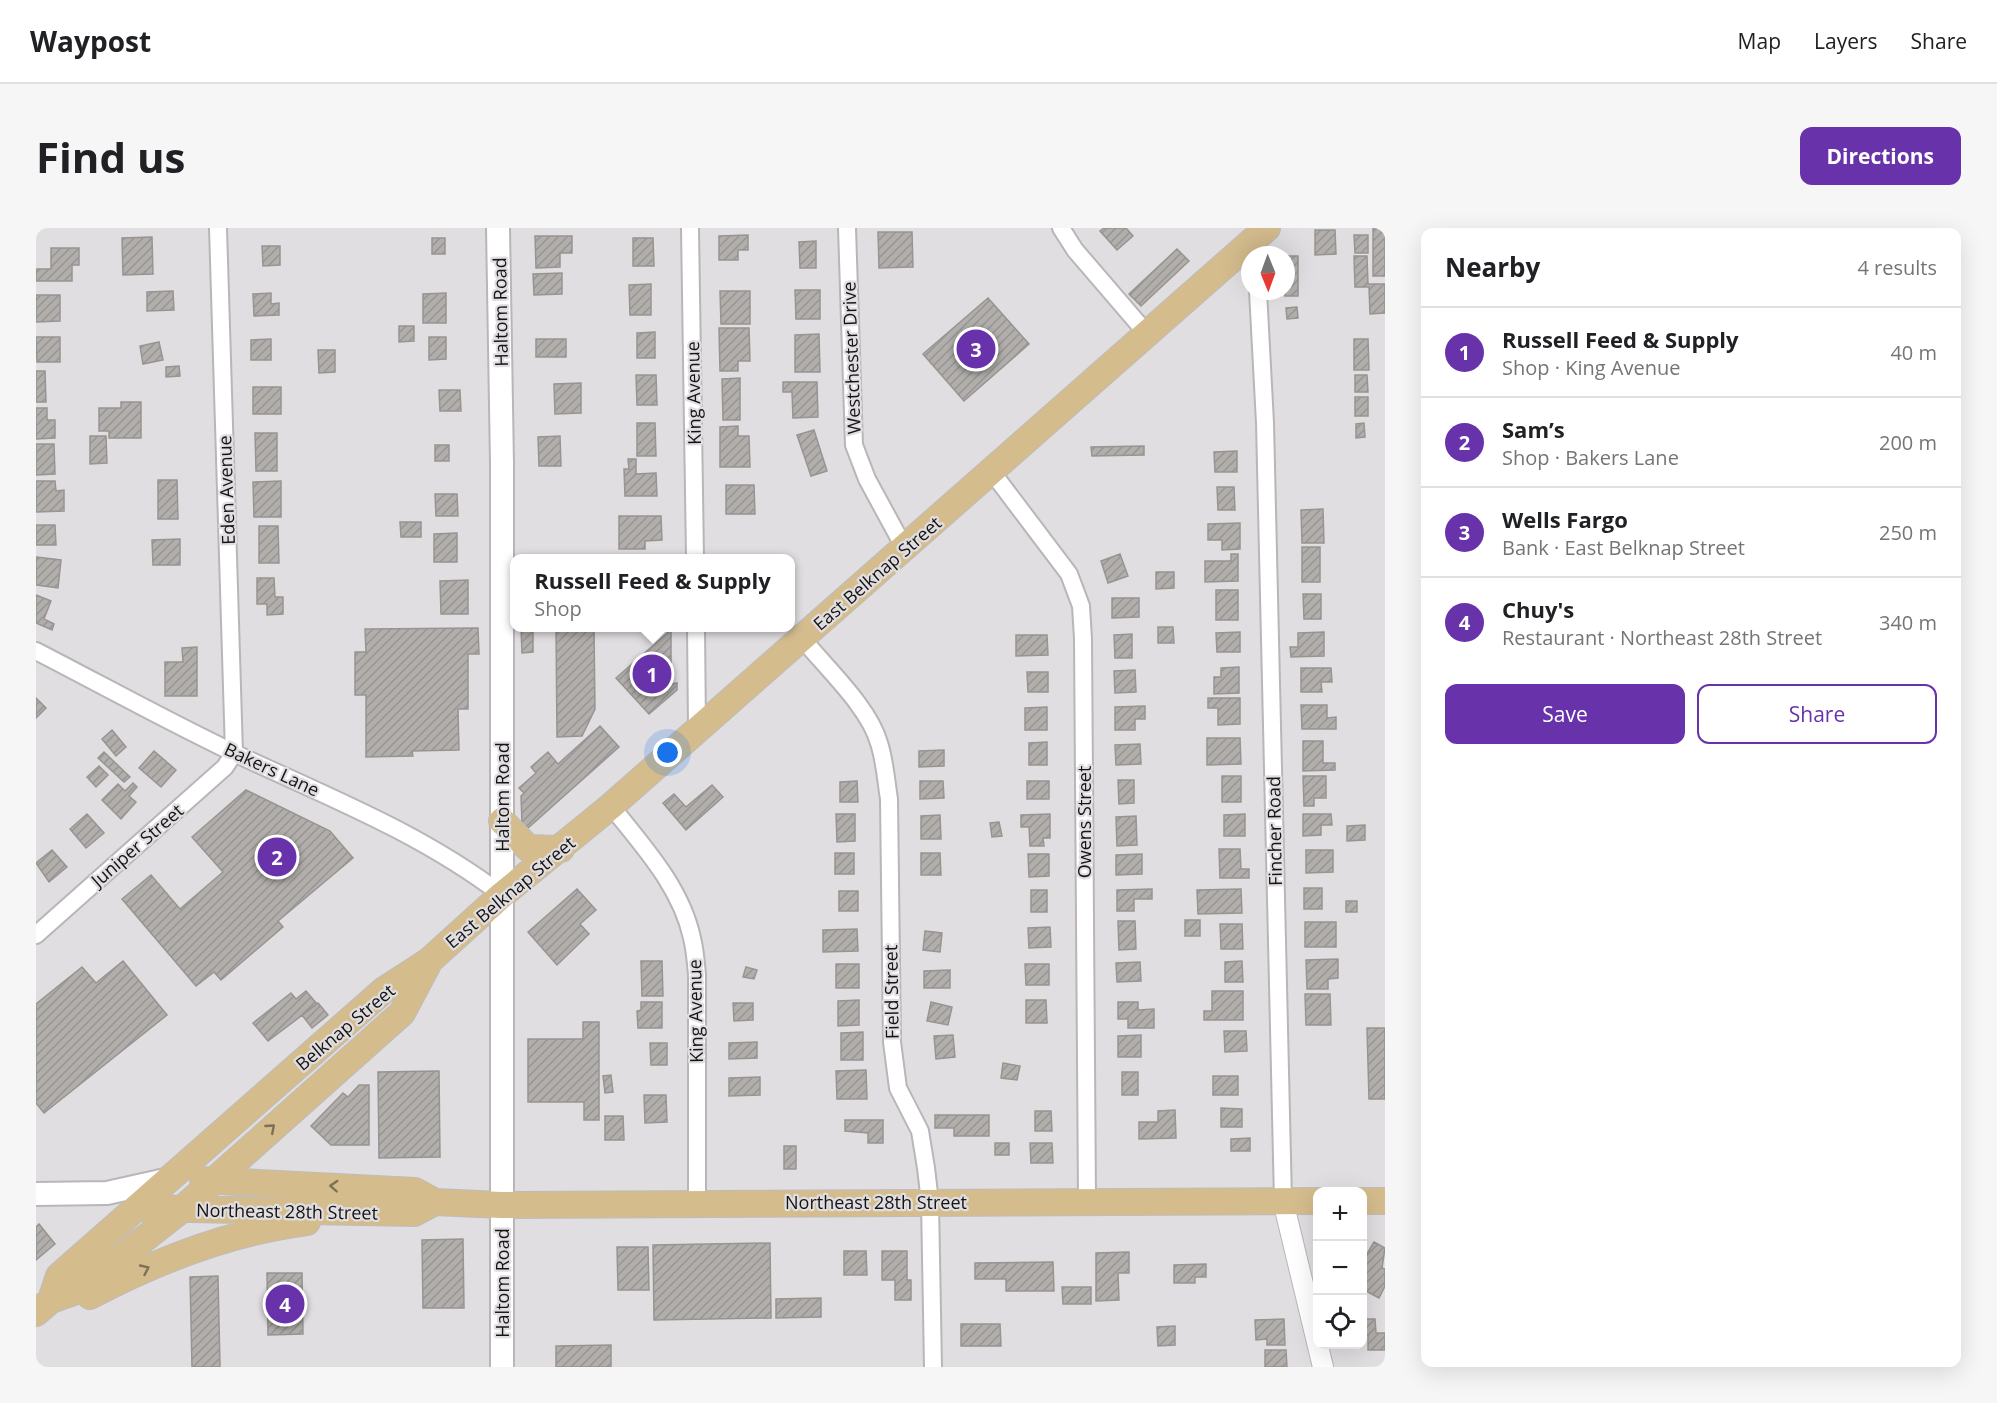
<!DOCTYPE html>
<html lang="en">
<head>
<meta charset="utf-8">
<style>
  body { margin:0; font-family:"Open Sans",sans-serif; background:#f6f6f6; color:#202124 }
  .controls { position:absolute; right:18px; bottom:18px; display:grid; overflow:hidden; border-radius:12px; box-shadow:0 6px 24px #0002 }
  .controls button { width:54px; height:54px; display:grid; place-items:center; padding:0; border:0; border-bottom:2px solid #e0e0e0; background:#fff; color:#202124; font:30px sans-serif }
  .compass { position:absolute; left:1205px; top:18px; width:54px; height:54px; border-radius:50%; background:#fff; box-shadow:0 6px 24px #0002; rotate:179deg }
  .you { position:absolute; left:632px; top:525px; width:21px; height:21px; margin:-15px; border:4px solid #fff; border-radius:50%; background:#1a73e8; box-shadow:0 0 0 9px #1a73e833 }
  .badge { display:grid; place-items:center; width:39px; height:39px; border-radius:50%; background:#6833aa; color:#fff; font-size:20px; font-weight:700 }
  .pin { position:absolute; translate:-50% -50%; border:3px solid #fff; box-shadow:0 2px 6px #0006 }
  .popup { position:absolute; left:474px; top:326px; width:285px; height:78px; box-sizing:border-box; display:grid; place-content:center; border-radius:12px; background:#fff; filter:drop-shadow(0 2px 4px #0005); font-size:20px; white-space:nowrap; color:#757577 }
  .popup b { font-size:22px; color:#202124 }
  .popup::after { content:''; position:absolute; left:50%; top:100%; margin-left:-12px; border:12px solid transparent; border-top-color:#fff }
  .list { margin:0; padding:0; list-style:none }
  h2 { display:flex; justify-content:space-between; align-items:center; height:78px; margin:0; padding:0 24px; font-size:26px }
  h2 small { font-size:20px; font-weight:400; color:#757577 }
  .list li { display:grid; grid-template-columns:39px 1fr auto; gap:18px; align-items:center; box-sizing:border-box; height:90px; padding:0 24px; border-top:2px solid #e0e0e0 }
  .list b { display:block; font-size:22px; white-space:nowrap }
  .list p { margin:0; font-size:20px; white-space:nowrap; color:#757577 }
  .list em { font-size:20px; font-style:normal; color:#757577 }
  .actions { display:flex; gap:12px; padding:18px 24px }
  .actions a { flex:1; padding:14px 0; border:2px solid #6833aa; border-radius:12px; text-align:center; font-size:21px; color:#6833aa }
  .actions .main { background:#6833aa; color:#fff }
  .icon { flex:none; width:33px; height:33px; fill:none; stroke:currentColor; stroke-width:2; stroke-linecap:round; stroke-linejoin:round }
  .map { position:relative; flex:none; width:1349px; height:1139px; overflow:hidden; border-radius:12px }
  header { display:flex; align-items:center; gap:36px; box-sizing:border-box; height:84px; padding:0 30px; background:#fff; border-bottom:2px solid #e0e0e0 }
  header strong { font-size:28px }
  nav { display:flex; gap:33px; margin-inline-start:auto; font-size:21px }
  .intro { display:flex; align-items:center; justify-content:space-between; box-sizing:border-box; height:144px; padding:0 36px }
  h1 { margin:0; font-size:42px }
  .button { padding:15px 27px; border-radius:12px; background:#6833aa; color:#fff; font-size:21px; font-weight:700 }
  main { display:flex; gap:36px; padding:0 36px }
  aside { flex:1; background:#fff; border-radius:12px; box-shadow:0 6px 24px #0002 }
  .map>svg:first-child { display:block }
  .building { fill:url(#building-hatch); stroke:#979491; stroke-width:1.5 }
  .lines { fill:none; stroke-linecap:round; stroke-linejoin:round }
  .minor-casing { stroke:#b9b5b9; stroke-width:20 }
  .tertiary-casing { stroke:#b9b5b9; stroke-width:22 }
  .secondary-casing { stroke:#b9b5b9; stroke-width:26 }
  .primary-casing { stroke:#bdbdbd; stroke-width:28 }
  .minor { stroke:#fff; stroke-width:16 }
  .tertiary { stroke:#fff; stroke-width:20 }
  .secondary { stroke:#fff; stroke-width:22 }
  .primary { stroke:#d4bc8d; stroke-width:26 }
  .oneway { stroke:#7e7057 }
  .labels { text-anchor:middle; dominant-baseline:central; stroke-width:4.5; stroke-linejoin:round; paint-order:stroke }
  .street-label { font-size:18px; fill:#151415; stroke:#e1dee1 }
</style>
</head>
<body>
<header>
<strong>Waypost</strong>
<nav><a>Map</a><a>Layers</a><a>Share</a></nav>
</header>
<div class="intro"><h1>Find us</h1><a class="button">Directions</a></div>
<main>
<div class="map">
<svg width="1349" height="1139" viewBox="0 0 1349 1139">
  <defs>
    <pattern id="building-hatch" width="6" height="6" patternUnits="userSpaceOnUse" patternTransform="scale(1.5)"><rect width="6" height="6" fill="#b1aeab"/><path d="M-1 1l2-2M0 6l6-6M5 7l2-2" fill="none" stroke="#979592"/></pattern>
  </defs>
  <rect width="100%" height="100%" fill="#e1dee1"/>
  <!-- building -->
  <path class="building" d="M1068,0H1090L1097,8L1081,22L1064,3Z
    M1337,0H1349V48H1337Z
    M1279,2H1299L1300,26L1279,27Z
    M842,4H876L877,39L843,40Z
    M712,7V22H702V32H683V8Z
    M1318,7H1332V25H1319Z
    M499,8H536V25H524V39L500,40Z
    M116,9L117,46L87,47L86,10Z
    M396,10H409V26H396Z
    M597,10H617L618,38H597Z
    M780,13V40H764L763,14Z
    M226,18H244V37L227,38Z
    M15,20H43V37H36V53H0V41H15Z
    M1141,21L1153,33L1105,78L1093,66Z
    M1250,28H1262V68H1249Z
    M1318,28H1331L1332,56H1349V85L1334,86L1333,59H1319Z
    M526,45V66L498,67L497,46Z
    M615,56V87H594L593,57Z
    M759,62H784V91H760Z
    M137,63L138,82L111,83V64Z
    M684,63H714V96H685Z
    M235,65V76L243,75V87L218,88L217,66Z
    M410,65V95H387V66Z
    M0,67H24V93L0,94Z
    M952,70L993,116L928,173L887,126Z
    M1261,79L1262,90L1251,91L1250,80Z
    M363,98H378V113L363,114Z
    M683,100H713L714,133H702V143H684Z
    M619,104V130H601V105Z
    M783,106L784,144H759V107Z
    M0,109H24V134H1Z
    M393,109H410V131L393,132Z
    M235,111V132H215V112Z
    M500,111H530V129H500Z
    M1318,111H1332L1333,142H1318Z
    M123,114L127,132L107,136L104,118Z
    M282,122H299V144L283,145Z
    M143,138L144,148L130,149V139Z
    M0,143H9L10,174H0Z
    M600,147H620L621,177H601Z
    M1319,147H1331L1332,164H1319Z
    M704,150V192H687L686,151Z
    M747,154H781L782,189L757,190L756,164H747Z
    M545,155V185L519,186L518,156Z
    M217,159H245V186H217Z
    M403,162H424L425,183H404Z
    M1319,169H1332V188H1319Z
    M85,174H105V210H73V203H63V180H85Z
    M0,180H11V192H19V210L0,211Z
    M601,195H619L620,228H601Z
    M1328,195L1329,209L1320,210V196Z
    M702,198V208H713L714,239H684V199Z
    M778,202L791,243L775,248L761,207Z
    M219,205H241V243H220Z
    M54,208H70L71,235L54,236Z
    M524,208L525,238H503L502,209Z
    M0,216H18L19,246L0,247Z
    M399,217H413V233H399Z
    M1108,218V227L1056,228L1055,219Z
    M1201,223V244H1179L1178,224Z
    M592,231H600V246L620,245L621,268H589L588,241H593Z
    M122,252H141L142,291H122Z
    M0,253H19L20,263L28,262V283L0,284Z
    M245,253V289H218L217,254Z
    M690,257H718L719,286H690Z
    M1181,259H1198L1199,282H1182Z
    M399,266H421L422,288H400Z
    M1287,281L1288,315H1266L1265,282Z
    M583,288H625L626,312L609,313V321H583Z
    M364,294H385V309H365Z
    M1204,295V321L1186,322V312H1172V296Z
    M0,297H19L20,317H0Z
    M223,298H242L243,335H223Z
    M421,305V334H398V306Z
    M144,311V337H117L116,312Z
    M1266,319H1284V354H1266Z
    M1084,326L1092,348L1072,355L1065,333Z
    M1195,326H1202V353L1169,354V333H1195Z
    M0,329L25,332L22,360L0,357Z
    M1120,344H1138V360L1120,361Z
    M221,350H238L239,369H247V386L231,387V376H221Z
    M432,352V386H405L404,353Z
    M1180,362H1202V392H1180Z
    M1267,366H1285V391H1268Z
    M0,367L15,373L8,391L18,396L16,402L0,395Z
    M1076,370H1103V389L1076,390Z
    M1122,399H1137L1138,415H1122Z
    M442,400L443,426H432V481H422L423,522L376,523L377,528L330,529V467H319V424H330L329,401Z
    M485,400H497V424L486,425Z
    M520,400H558L559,481L546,508L521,509Z
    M635,402V456L641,455V462L613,486L580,450Z
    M1204,404V424H1181L1180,405Z
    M1288,404V428L1255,429L1254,419H1262V405Z
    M1096,406V430H1079L1078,407Z
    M980,407H1011L1012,427L980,428Z
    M161,419V468H129V434H147L146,420Z
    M1203,439V465L1178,466V449H1185V440Z
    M1265,440H1295L1296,454H1285L1286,464H1265Z
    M1099,442L1100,464L1079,465L1078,443Z
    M991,444H1012V464H992Z
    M0,470L10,480L0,490Z
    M1172,470H1204V496L1182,497V480H1172Z
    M1265,477H1291V490L1300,489V501H1266Z
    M1109,478V491H1099V502H1079V479Z
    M1011,479V502H989V480Z
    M564,498L583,519L491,601L486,595L485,568L488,565L483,560L500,545L495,539L512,524L522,536Z
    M76,502L90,519L80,528L66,511Z
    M1171,510H1204L1205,536L1171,537Z
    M1267,513H1287V535H1299V542L1267,543Z
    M1011,514V537H993V515Z
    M1104,516L1105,536L1080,537L1079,517Z
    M908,522V538L883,539V523Z
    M118,523L140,542L125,559L103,540Z
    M68,524L94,549L88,554L62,530Z
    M63,538L72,547L60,559L51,549Z
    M1186,548H1205V574H1186Z
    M1267,548H1290V570H1278V578H1268Z
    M1082,552H1098V575L1083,576Z
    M821,553L822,574H804V554Z
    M884,553H907L908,570L884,571Z
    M991,553H1013V571H991Z
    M97,555L101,559L93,568L100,574L85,591L66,572L82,556L89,563Z
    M676,557L687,569L650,602L627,575L638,566L650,579Z
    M210,562L294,603L317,630L242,693L247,699L185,752L178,744L160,758L86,671L115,647L144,681L187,644L156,609Z
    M51,586L68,605L50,620L34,601Z
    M800,586H819V613L801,614Z
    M1014,586V610H1007L1008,618H994L993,599H985V587Z
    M1209,586V608H1188V587Z
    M1267,586H1295L1296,597H1285V607L1267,608Z
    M904,587L905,611H885V588Z
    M1100,588L1101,617L1081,618L1080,589Z
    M963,594L966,608L956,609L954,595Z
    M1329,597V612L1311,613V598Z
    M1183,621H1204L1205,641H1213V650H1184Z
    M16,622L31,639L13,654L0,635Z
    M1270,622H1297V644L1270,645Z
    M799,625H818V646H799Z
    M885,625H904L905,647H885Z
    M992,626H1013V648L993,649Z
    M1106,626V646L1080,647V627Z
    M1268,660H1286V681H1268Z
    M541,661L560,682L544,696L553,706L521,737L492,704Z
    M1116,661V671H1098V683H1081V662Z
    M1205,661L1206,685L1162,686L1161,662Z
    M995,662H1011V684H995Z
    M803,663H822V683H803Z
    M1310,673H1321V684H1310Z
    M1149,692H1164V708H1149Z
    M1082,693H1099L1100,721L1083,722Z
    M1269,694H1300V719H1269Z
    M1184,696H1206L1207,721H1185Z
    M1014,699L1015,719L993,720L992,700Z
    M821,701L822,723L787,724V702Z
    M889,703L906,705L904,724L887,722Z
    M1302,731V750L1292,751V761H1271L1270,732Z
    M87,733L131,787L8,885L0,875V776L46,739L60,755Z
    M605,733H626L627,768H606Z
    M1206,733L1207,754H1189V734Z
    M1104,734L1105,753L1081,754L1080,735Z
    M800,736H823V760H800Z
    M989,736H1013V757H990Z
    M710,739L721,742L718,751L707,749Z
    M914,742V760H888V743Z
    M270,763L281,776L232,813L217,795L255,765L260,771Z
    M1176,763H1207V792H1168V783H1176Z
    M1269,766H1294L1295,797H1270Z
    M823,772V797L802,798V773Z
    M990,772H1010L1011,795H990Z
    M605,774H626V800H602L601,783L605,782Z
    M895,774L916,779L912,797L891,793Z
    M1082,774H1102V782L1118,781V800H1092V791H1082Z
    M282,775L292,787L276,800L266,787Z
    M697,775H717V792L698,793Z
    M547,794H563V892H548V874H492V811H547Z
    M1331,800H1349V871H1333Z
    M1188,803H1210L1211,823L1189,824Z
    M827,804V832H805V805Z
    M917,807L919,829L900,831L898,808Z
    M1105,807V829H1082V808Z
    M721,814V830L693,831V815Z
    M614,815H631V837H615Z
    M967,835L984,838L981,852L965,850Z
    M830,842L831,871H801L800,843Z
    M403,843L404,929L343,930L342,844Z
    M1086,844H1102V867H1086Z
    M575,847L577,864L569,865L567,848Z
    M1177,848H1202V867H1177Z
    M724,849V867L693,868V850Z
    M323,857H333V917H295L275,898L307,865L312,869Z
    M608,867H630L631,894L609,895Z
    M1185,880L1206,881V899H1185Z
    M1139,882L1140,910L1103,911V894H1122V883Z
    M999,883H1015L1016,903H999Z
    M899,887H953V908H918V900H899Z
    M569,888H587L588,912H569Z
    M809,892H847V915H832V905L809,903Z
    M1214,910V923H1195V911Z
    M959,915H973V927H959Z
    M994,915H1016L1017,935H995Z
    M748,918H760V941H748Z
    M3,996L19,1016L0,1032V999Z
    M427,1011L428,1080H387L386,1012Z
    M1338,1014L1349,1020L1346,1040L1349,1041V1058L1343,1070L1326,1061V1034Z
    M734,1015L735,1090L618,1092L617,1017Z
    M581,1019H612L613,1062H582Z
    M808,1023H830L831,1047H808Z
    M846,1023H871V1052H875V1072H859V1052H846Z
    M1093,1024V1045H1082L1083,1072L1060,1073V1025Z
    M1017,1034L1018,1063H970V1051H939V1035Z
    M1170,1036V1049H1159V1055H1138V1037Z
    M231,1045H266L267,1106L232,1107Z
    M182,1048L184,1139H156L154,1049Z
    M1026,1059H1055V1076H1027Z
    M785,1070V1089L740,1090V1071Z
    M1248,1091L1249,1117H1231V1111L1220,1112L1219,1092Z
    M1326,1091H1339L1340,1105H1349V1122H1332V1107L1326,1108Z
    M925,1096H964L965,1118H925Z
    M1139,1098V1117L1122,1118L1121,1099Z
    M575,1117V1139H520V1118Z
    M1229,1122H1250L1251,1139H1229Z"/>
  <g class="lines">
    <!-- minor casing -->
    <g class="minor-casing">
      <path id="minor" d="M654,0L659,330
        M811,0L818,217L831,251L869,321
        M1025,0L1039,22L1112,107
        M1222,63L1229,195L1247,973
        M956,244L1033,346L1045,378L1047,411L1051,972
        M660,400L661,500
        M766,410C790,440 833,479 843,515C849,533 850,553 853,571L856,814L862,860L884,903L890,940L894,974L897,1139
        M0,423C66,457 131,493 198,525C290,568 385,605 466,667
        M575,578C607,618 645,659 656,710C659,722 660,735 661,747V975
        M0,707L189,539L198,525L182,0"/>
    </g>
    <!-- tertiary casing -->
    <g class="tertiary-casing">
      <path id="tertiary" d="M1247,973L1287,1139"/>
    </g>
    <!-- secondary casing -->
    <g class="secondary-casing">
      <path id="secondary" d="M462,0L466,236V1139
        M0,966L71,965L134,951"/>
    </g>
    <!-- primary casing -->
    <g class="primary-casing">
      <path id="primary" d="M466,593L492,620L525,621
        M167,952L379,963L399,974
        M1326,973H1349
        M101,980L378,985L399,974L465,977L1282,973
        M54,1068C122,1032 193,1004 271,994
        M15,1072L23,1048L348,762L393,733L466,667L575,578L1231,0
        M0,1085L15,1072L43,1062L145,982L366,785L392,736"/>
    </g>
    <!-- minor -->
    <use href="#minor" class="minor"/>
    <!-- tertiary -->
    <use href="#tertiary" class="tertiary"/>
    <!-- secondary -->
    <use href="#secondary" class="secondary"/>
    <!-- primary -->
    <use href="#primary" class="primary"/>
  </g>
  <!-- one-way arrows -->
  <defs><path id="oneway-chevron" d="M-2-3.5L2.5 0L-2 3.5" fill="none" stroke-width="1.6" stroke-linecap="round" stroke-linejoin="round" transform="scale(1.5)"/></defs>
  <g class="oneway">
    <use href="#oneway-chevron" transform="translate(235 900) rotate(-41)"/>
    <use href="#oneway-chevron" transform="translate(298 958) rotate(-177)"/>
    <use href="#oneway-chevron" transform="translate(109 1041) rotate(-25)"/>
  </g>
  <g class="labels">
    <!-- street labels -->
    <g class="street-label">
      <text transform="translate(464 84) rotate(-91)">Haltom Road</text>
      <text transform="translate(815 130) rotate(-92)">Westchester Drive</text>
      <text transform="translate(657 165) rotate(-91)">King Avenue</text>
      <text transform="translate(190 262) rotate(-92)">Eden Avenue</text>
      <text transform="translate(841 345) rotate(-41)">East Belknap Street</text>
      <text transform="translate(236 541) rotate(25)">Bakers Lane</text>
      <text transform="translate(466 569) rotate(-90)">Haltom Road</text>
      <text transform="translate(1048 594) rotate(-90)">Owens Street</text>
      <text transform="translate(1238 603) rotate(-91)">Fincher Road</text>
      <text transform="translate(101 617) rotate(-41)">Juniper Street</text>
      <text transform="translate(474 664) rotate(-40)">East Belknap Street</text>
      <text transform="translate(855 764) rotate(-91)">Field Street</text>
      <text transform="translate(659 783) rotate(-91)">King Avenue</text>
      <text transform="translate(309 799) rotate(-40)">Belknap Street</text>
      <text x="840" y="974">Northeast 28th Street</text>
      <text transform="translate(251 983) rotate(1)">Northeast 28th Street</text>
      <text transform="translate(466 1055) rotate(-90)">Haltom Road</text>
    </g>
  </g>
</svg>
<div class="controls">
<button>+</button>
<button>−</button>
<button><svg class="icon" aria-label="locate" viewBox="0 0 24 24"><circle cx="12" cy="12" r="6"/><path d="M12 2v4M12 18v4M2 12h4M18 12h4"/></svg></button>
</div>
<svg class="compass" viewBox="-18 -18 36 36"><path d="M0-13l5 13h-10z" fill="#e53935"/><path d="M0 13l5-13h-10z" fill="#757577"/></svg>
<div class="you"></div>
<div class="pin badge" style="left:616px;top:446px">1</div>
<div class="popup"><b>Russell Feed &amp; Supply</b>Shop</div>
<div class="pin badge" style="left:241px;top:629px">2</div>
<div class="pin badge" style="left:940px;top:121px">3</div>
<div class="pin badge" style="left:249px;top:1076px">4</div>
</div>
<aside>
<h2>Nearby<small>4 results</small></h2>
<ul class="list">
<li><span class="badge">1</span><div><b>Russell Feed &amp; Supply</b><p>Shop · King Avenue</p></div><em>40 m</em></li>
<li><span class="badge">2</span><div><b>Sam’s</b><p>Shop · Bakers Lane</p></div><em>200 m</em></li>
<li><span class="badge">3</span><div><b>Wells Fargo</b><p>Bank · East Belknap Street</p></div><em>250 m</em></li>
<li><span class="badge">4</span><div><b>Chuy's</b><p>Restaurant · Northeast 28th Street</p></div><em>340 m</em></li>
</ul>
<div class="actions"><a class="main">Save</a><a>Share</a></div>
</aside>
</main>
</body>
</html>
